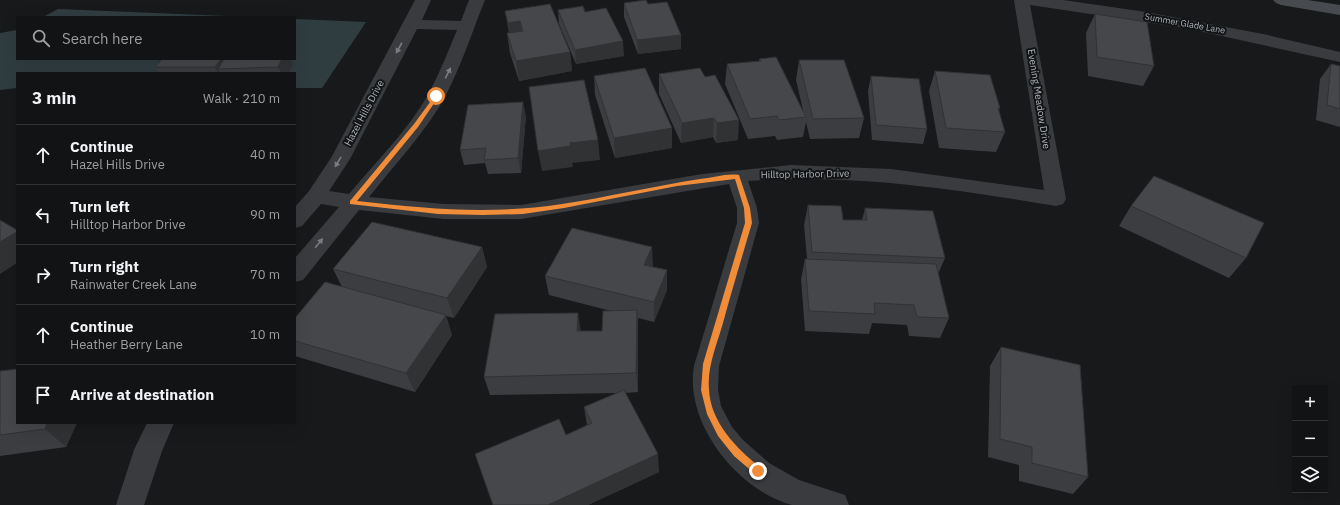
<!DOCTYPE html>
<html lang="en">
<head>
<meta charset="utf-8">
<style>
  body { margin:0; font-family:"IBM Plex Sans",sans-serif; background:#1f2022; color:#f1f3f6 }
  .controls { position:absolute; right:12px; bottom:12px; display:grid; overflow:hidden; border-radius:0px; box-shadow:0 4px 16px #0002 }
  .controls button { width:36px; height:36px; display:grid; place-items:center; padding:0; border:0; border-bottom:1px solid #313234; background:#121314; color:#f1f3f6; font:20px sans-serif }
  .stop { position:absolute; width:12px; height:12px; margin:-9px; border:3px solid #f18c39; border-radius:50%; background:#fff }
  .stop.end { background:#f18c39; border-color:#fff; box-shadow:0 1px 4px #0008 }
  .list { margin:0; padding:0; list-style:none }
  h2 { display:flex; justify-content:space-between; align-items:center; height:52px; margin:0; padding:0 16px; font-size:17px }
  h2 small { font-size:13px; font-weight:400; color:#9c9ea0 }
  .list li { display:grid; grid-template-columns:26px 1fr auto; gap:12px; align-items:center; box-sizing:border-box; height:60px; padding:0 16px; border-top:1px solid #313234 }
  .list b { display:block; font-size:15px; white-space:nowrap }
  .list p { margin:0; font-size:13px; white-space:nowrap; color:#9c9ea0 }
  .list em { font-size:13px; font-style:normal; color:#9c9ea0 }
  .icon { flex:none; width:22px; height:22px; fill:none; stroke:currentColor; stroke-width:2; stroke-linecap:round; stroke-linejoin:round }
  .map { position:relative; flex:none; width:1340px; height:505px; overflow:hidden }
  .search { position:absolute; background:#121314; box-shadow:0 4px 16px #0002; left:16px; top:16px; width:280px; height:44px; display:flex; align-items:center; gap:10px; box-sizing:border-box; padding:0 14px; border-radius:0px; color:#9c9ea0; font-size:15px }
  .panel { position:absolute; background:#121314; box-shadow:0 4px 16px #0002; left:16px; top:72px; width:280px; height:352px; border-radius:0px }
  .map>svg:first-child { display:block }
  .water { fill:#303d40 }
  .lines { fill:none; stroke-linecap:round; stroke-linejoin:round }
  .street { fill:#393b3f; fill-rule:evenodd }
  .secondary { fill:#474b4f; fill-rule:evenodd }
  .wall { fill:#3b3d40 }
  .shaded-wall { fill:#303234 }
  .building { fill:#45474a; stroke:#303234 }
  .oneway { fill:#787c83 }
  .route { fill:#f18c39 }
  .labels { text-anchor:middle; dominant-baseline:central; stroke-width:4; stroke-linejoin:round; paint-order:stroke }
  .far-street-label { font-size:9px; fill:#abb2ba; stroke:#131415 }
  .street-label { font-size:10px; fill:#abb2ba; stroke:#131415 }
</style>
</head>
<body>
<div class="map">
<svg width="1340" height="505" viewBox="0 0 1340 505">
  <rect width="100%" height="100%" fill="#18191a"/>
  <!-- water -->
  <path class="water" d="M58,9L251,17H43Z
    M295,19L366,22L322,88H295V73H17V88L0,90V33L17,30V59H295Z"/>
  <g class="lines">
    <!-- street -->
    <path class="street" d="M415,0H431L422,20L461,21L469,0H485C472,32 462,64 446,95C426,132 395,164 369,197L444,204L521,205L702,174L791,165L891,169L1044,190L1014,0H1063L1146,12L1263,34L1340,52V62L1185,28L1030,5L1066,199L1063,204L1056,206C954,189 852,173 748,181L757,208L759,223L719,366L718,390L721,406L732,427L743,440L769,463L799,480L845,495L849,505C834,505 805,505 792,505C737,490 684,423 694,366L737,223V208L729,184L521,219H444L359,210L303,280L295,282V258L339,207L321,204L302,226L295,228V207L309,191L331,158ZM417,29L457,30C448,52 439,74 428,95C407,131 376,162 349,194L329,191L350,159Z
      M147,423H174L162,451L144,505H116L134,450Z"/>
    <!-- secondary -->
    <path class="secondary" d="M1273,0H1308L1340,5V15L1281,5L1276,3Z"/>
  </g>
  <!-- wall -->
  <path class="wall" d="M624,3L648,4L681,35V49L638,54L624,17Z
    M558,10L585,12L624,56L576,64L559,24Z
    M505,11L570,52L572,71L519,81L510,53L507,33H509Z
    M1095,14L1154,66L1143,86L1088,76L1086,33Z
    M759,59L803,110L796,80L799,60L864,118L859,138L810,139L806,122L803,137L777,140L775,136L748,139L725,84L727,64L759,61Z
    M293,64L289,73H158L155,67Z
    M1331,64L1340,66V127L1316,120L1320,79Z
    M700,68L738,140L716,143L713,137L681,143L659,94V74Z
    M935,71L1000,108L999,110L1005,132L996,152L939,148L929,91Z
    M594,76L672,148L615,158L595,95Z
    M871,76L927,129L923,144L872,140L868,91Z
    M526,116L521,173L488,174L485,163L464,165L460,150Z
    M808,205L843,220H862L865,208L945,258L938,274L949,318L940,338L909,336L907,325L872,323L869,334L805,331L801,279L805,259H807L804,225Z
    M1131,206L1246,258L1229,278L1119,226Z
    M482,247L487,267L454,318L446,316L452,335L415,392L295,356V318L342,287L333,269Z
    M653,267L667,270V290L654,322L638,318V392L625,393L659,472L588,505H493L566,435L587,425L584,407L617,393L490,395L484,377L581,331H602L611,311L549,295L545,276Z
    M1001,347L1088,477L1073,494L1019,481V465L988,457L990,366Z
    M0,372L17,423H77L66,447L0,456Z"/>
  <!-- shaded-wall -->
  <path class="shaded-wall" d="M520,21L523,40L511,42L508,23Z
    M681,35V49L638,54L637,40Z
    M623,41L624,56L576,64L575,50Z
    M570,52L572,71L519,81L516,61Z
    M221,59H232L218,69L220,73H218L215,67Z
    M282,59H291L293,64L289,73H281L278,67Z
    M523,102L526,116L521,173L518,158Z
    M714,118L713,137L681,143L682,123Z
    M739,120L738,140L716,143L717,123Z
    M672,128V148L615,158L614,138Z
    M598,140L600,160L572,163L573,167L542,171L538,151L570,143Z
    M17,232V263L0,274V242Z
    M482,247L487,267L454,318L447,298Z
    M652,247L653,267L644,265Z
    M667,270V290L654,322V302Z
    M637,310L638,330V392L636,373Z
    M578,313L581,332L577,331Z
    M446,315L452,335L415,392L406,373Z
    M47,423H77L66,447L45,429Z
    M658,454L659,472L588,505H548Z"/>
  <!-- building -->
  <path class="building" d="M646,0L648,4L667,2L681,35L637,40L624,3Z
    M550,4L570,52L516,61L507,33L523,31L520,21L508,23L505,11Z
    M583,6L585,12L606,8L623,41L575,50L558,10Z
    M1095,14L1147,22L1154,66L1097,57Z
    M776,57L806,117L779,120L777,116L750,119L727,64L761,61L759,59Z
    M162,59H221L215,67H155Z
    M224,59H282L278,67L218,69Z
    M799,60H844L864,118L813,119Z
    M1331,64L1340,66V109L1327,105Z
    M645,68L672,128L614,138L594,76Z
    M700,68L705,77L715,75L739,120L717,123L714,118L682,123L659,74Z
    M935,71L990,75L1000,108H998L1005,132L946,128Z
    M871,76L919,79L927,129L876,125Z
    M584,80L598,140L570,143V146L538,151L529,87Z
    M523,102L518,158L484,160L486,148L460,150L468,105Z
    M1154,176L1264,223L1246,258L1131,206Z
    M808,205L841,206L843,220H867L865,208L933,211L945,258L812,252Z
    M0,220L17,230V232L0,242Z
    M372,222L482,247L447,298L333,269Z
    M572,228L652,247L644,265L667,270L654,302L545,276Z
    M805,259L936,264L949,318L917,317L914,305L874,303L875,314L809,311Z
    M325,282L446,315L406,373L295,341V318Z
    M637,310L636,373L484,377L495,314L578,313L577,331H602L603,311Z
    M1001,347L1080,365L1088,477L1032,463V447L1000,439Z
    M17,369V423H47L45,429L0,435V371Z
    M624,390L658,454L548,505H493L475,454L559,419L566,435L592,423L584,407Z"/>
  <!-- one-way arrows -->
  <defs><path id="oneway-solid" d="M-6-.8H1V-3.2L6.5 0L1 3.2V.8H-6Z"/></defs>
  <g class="oneway">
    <use href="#oneway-solid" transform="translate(399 48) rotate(119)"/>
    <use href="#oneway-solid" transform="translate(448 73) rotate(-63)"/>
    <use href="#oneway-solid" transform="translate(338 162) rotate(121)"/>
    <use href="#oneway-solid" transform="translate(319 243) rotate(-51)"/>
  </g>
  <!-- route -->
  <path class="route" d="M436,94L439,96L418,127L357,201C430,209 489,215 562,204C608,197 654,186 700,179C712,178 727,173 739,175L750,208L752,223C742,257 732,290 723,323C717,344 707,367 709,389C710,422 737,449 761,468V474H755L734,456L718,436L707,414L701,390L703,364L745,223L744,208L735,179L677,186L564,208L523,214L483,215L438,214L350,204V201L414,124Z"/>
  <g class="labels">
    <!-- far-street labels -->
    <g class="far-street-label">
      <text transform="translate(1185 23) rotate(10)">Summer Glade Lane</text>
    </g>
    <!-- street labels -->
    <g class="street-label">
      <text transform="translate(1039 99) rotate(81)">Evening Meadow Drive</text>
      <text transform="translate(364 113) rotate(-62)">Hazel Hills Drive</text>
      <text transform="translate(805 174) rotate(-1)">Hilltop Harbor Drive</text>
    </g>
  </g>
</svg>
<div class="controls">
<button>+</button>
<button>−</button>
<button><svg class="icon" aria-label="layers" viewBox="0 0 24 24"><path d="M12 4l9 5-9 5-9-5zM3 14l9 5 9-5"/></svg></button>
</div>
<div class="stop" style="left:436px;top:96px"></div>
<div class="stop end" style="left:758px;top:471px"></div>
<div class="search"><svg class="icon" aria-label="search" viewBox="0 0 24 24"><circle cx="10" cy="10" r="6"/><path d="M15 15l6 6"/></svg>Search here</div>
<section class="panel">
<h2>3 min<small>Walk · 210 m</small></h2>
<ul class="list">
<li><svg class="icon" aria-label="ahead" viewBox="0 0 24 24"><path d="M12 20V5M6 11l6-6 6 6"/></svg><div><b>Continue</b><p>Hazel Hills Drive</p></div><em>40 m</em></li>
<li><svg class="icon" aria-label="left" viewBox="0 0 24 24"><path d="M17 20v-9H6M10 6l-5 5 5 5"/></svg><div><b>Turn left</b><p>Hilltop Harbor Drive</p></div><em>90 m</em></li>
<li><svg class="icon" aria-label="right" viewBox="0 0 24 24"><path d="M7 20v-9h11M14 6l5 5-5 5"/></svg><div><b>Turn right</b><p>Rainwater Creek Lane</p></div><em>70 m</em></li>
<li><svg class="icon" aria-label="ahead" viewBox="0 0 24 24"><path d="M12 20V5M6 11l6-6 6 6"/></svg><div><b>Continue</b><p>Heather Berry Lane</p></div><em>10 m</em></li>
<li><svg class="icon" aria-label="arrive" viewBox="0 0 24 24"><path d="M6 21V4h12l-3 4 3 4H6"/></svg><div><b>Arrive at destination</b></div></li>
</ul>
</section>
</div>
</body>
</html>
